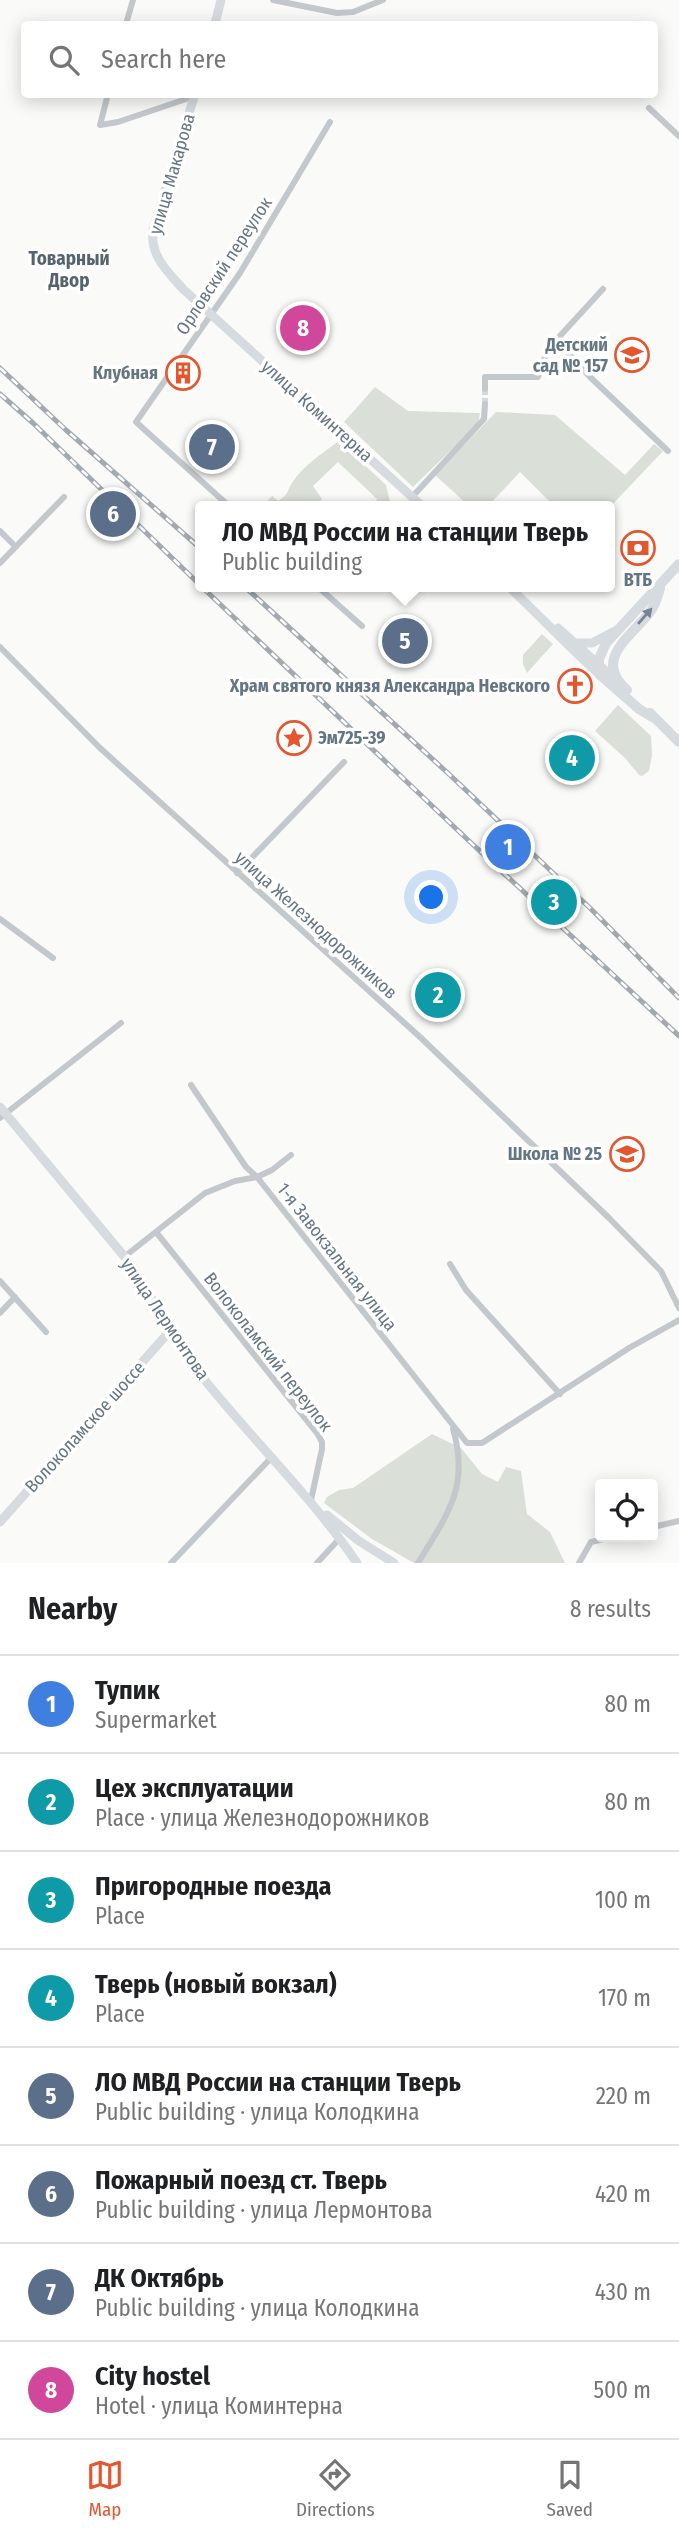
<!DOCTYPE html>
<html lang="en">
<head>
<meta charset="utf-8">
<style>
  body { margin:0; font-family:"Fira Sans Condensed",sans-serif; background:#f2f2f2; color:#202124 }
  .controls { position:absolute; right:21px; bottom:21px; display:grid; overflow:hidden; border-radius:7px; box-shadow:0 4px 18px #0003 }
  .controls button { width:63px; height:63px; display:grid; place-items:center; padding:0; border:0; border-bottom:2px solid #e0e0e0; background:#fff; color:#202124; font:35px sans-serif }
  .you { position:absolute; left:432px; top:898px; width:24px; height:24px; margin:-18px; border:5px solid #fff; border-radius:50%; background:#1a73e8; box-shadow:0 0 0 10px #1a73e833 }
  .badge { display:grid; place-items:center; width:46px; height:46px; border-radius:50%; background:#e4572e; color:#fff; font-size:23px; font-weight:700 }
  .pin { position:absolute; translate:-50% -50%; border:4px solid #fff; box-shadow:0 2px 7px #0006 }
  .popup { position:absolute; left:195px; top:501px; width:420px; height:91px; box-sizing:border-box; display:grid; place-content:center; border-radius:7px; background:#fff; filter:drop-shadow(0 2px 5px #0005); font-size:23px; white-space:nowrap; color:#757577 }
  .popup b { font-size:26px; color:#202124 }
  .popup::after { content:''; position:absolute; left:50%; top:100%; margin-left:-14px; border:14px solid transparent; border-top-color:#fff }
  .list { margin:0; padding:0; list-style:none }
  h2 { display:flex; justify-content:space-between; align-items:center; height:91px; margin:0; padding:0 28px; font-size:30px }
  h2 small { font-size:23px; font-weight:400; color:#757577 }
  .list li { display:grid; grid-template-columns:46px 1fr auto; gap:21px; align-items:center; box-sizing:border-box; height:98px; padding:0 28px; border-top:2px solid #e0e0e0 }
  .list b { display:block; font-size:26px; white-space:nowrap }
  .list p { margin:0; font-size:23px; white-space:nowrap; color:#757577 }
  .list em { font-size:23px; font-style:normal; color:#757577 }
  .icon { flex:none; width:38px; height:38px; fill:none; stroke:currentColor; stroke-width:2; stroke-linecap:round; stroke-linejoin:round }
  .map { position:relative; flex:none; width:679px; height:1563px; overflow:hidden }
  .search { position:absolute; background:#fff; box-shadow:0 4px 18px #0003; left:21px; right:21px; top:21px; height:77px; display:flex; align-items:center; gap:18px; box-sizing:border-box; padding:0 24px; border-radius:7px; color:#757577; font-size:26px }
  .sheet { height:875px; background:#fff }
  nav { display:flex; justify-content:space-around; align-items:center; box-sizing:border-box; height:98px; border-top:2px solid #e0e0e0; background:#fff; font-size:19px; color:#757577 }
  nav a { display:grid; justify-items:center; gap:4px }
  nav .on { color:#e4572e }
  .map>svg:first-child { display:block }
  .green { fill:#dadfd7 }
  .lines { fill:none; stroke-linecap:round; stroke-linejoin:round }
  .street-tunnel { stroke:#d5d9db; stroke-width:6; stroke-dasharray:6 3; stroke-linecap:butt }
  .street { stroke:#c3c8cc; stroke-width:6 }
  .secondary { stroke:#d6dbdf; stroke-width:9 }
  .primary { stroke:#d6dbdf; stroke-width:10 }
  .rail-casing { stroke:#a2aab0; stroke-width:5 }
  .rail { stroke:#fff; stroke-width:2.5; stroke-dasharray:8; stroke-linecap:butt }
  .oneway { fill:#768591 }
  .labels { text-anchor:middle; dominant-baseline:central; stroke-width:7; stroke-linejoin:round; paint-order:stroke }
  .street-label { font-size:18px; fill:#657683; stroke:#fff }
  .poi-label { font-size:18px; font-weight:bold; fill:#657683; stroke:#fff; text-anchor:end }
  .neighbourhood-label { font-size:19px; font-weight:bold; fill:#57646e; stroke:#fff }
</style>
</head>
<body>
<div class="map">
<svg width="679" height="1563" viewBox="0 0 679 1563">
  <rect width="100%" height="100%" fill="#fafaf8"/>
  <!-- green -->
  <path class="green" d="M375,387L408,411L480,413L478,424L413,487L344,422Z
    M496,412L555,415L625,475L654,444L663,451L610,507L554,506L520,472L488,506H469L435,475Z
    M339,441L386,485L391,506H375L377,499L338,462L313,486L322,499L315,506H263L272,496L278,501C289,494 286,493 292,483C303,465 324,452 339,441Z
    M542,634L553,644L527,673L523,664V655Z
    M618,705L651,736L652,755L649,771L642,776L639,775L625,758L595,731Z
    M432,1434L461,1448L482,1474L498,1482L506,1467L521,1471L527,1514L550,1532L565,1563H414L372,1539L324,1503L327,1497L339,1490L353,1488Z"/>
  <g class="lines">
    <!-- street-tunnel -->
    <path class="street-tunnel" d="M485,404V389"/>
    <!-- street -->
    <path class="street" d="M273,0L337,13L353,12L383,0
      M126,24L133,0
      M108,94L100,125L118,122L195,96
      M649,108L679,136
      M557,341L590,377L668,451
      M485,389V377H538L548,349L603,289
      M412,497L484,419L485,404
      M229,506L136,422L240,273L330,122
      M0,531L16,547
      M0,563L64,497
      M318,587L362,626
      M0,647L100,748L420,1037L609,1218L661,1271L679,1308
      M237,873L344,762
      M0,919L53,958
      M191,1085L246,1167L257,1177L467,1443H482L629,1348L679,1320
      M0,1118L121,1023
      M156,1232L317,1433L322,1442V1449L311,1500
      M124,1257L205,1193L235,1181L257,1177L272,1170L291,1155
      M450,1264L466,1290L560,1394
      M0,1281L46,1332
      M0,1313L15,1297
      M653,1527L679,1521
      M171,1563L271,1458
      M317,1563L340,1538
      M418,1563C447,1515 470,1487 453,1429
      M579,1563L591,1542L612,1537"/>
    <!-- secondary -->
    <path class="secondary" d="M215,24L221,0
      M195,94L153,230C150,256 167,271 183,289L422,506
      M509,587C540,616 568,646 599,674
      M558,628L618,682
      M576,643H592L615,631
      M0,1107L133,1267C154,1299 168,1334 192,1364C244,1432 308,1491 357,1563
      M327,1515L359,1541L394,1563
      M0,1522L169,1332"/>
    <!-- primary -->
    <path class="primary" d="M627,690C590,658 636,634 652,609C656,603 658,595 660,588
      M650,713L679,742
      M654,718L639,709L599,674V659L606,643L679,564"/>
    <!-- rail casing -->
    <g class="rail-casing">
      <path id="rail" d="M0,368L66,430L200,548
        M0,394L33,423L200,585
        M202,587L468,840L679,1036
        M245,587L451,776L592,910L679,998"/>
    </g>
    <!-- rail -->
    <use href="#rail" class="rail"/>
  </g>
  <!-- one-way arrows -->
  <defs><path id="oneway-solid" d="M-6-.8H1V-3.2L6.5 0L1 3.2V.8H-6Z" transform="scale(1.75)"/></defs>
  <use class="oneway" href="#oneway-solid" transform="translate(645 616) rotate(-49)"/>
  <!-- icons -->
  <defs>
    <g id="school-ring" transform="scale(1.75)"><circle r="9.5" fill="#fff" stroke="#e4572e" stroke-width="1.5"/><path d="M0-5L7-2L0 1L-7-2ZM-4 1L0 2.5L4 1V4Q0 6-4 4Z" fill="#e4572e"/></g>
    <g id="building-ring" transform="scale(1.75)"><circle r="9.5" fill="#fff" stroke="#e4572e" stroke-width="1.5"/><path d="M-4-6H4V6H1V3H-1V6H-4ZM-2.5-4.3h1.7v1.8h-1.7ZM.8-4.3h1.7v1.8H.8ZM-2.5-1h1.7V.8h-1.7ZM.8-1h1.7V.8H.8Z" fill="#e4572e"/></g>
    <g id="bank-ring" transform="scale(1.75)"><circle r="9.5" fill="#fff" stroke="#e4572e" stroke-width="1.5"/><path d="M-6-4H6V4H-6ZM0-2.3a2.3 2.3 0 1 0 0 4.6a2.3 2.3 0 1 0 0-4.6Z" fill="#e4572e"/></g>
    <g id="church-ring" transform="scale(1.75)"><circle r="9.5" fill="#fff" stroke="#e4572e" stroke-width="1.5"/><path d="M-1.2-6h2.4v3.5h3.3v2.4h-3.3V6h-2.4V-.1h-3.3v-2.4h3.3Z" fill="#e4572e"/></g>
    <g id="sight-ring" transform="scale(1.75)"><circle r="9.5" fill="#fff" stroke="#e4572e" stroke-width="1.5"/><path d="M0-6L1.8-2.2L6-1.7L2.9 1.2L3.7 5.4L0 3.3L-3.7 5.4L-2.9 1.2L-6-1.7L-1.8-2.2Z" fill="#e4572e"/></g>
  </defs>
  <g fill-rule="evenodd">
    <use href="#school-ring" x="632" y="355"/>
    <use href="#building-ring" x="183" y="373"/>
    <use href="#bank-ring" x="638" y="548"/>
    <use href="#church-ring" x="575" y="686"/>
    <use href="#sight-ring" x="294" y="738"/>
    <use href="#school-ring" x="627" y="1154"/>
  </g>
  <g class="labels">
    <!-- street labels -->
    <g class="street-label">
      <text transform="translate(172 174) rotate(-74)">улица Макарова</text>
      <text transform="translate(224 266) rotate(-57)">Орловский переулок</text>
      <text transform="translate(317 411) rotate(42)">улица Коминтерна</text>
      <text transform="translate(316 925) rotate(42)">улица Железнодорожников</text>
      <text transform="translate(337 1257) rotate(52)">1-я Завокзальная улица</text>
      <text transform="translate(165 1319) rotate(56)">улица Лермонтова</text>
      <text transform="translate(268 1352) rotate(52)">Волоколамский переулок</text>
      <text transform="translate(85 1427) rotate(-48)">Волоколамское шоссе</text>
    </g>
    <!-- poi labels -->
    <g class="poi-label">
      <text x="608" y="345">Детский<tspan x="608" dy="21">сад № 157</tspan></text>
      <text x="158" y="373">Клубная</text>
      <text x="638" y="580" text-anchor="middle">ВТБ</text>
      <text x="550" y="686">Храм святого князя Александра Невского</text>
      <text x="318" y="738" text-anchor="start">Эм725-39</text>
      <text x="602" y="1154">Школа № 25</text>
    </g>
    <!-- neighbourhood labels -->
    <g class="neighbourhood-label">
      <text x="69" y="258">Товарный<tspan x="69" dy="22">Двор</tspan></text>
    </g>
  </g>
</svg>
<div class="controls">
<button><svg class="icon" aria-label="locate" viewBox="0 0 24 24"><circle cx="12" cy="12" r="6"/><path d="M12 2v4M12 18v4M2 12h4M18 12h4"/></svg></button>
</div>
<div class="you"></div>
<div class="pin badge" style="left:508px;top:847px;background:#3f7fe0">1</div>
<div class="pin badge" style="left:438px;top:995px;background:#0f9aa8">2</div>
<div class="pin badge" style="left:554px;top:902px;background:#0f9aa8">3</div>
<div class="pin badge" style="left:572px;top:758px;background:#0f9aa8">4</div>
<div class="pin badge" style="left:405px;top:641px;background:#5c6f8a">5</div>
<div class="popup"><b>ЛО МВД России на станции Тверь</b>Public building</div>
<div class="pin badge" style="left:113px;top:514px;background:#5c6f8a">6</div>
<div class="pin badge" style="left:212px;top:447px;background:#5c6f8a">7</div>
<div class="pin badge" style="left:303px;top:328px;background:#d1479c">8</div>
<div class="search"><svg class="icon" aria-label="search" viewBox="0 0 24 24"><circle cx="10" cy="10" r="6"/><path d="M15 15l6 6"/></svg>Search here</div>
</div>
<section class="sheet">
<h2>Nearby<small>8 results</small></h2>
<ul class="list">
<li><span class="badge" style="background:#3f7fe0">1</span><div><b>Тупик</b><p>Supermarket</p></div><em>80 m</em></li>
<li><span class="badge" style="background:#0f9aa8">2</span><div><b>Цех эксплуатации</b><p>Place · улица Железнодорожников</p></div><em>80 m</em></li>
<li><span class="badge" style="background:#0f9aa8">3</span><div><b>Пригородные поезда</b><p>Place</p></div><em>100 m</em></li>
<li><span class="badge" style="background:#0f9aa8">4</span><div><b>Тверь (новый вокзал)</b><p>Place</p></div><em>170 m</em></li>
<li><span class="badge" style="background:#5c6f8a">5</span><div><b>ЛО МВД России на станции Тверь</b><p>Public building · улица Колодкина</p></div><em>220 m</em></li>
<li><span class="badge" style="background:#5c6f8a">6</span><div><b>Пожарный поезд ст. Тверь</b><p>Public building · улица Лермонтова</p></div><em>420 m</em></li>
<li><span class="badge" style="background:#5c6f8a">7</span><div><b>ДК Октябрь</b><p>Public building · улица Колодкина</p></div><em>430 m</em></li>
<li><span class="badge" style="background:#d1479c">8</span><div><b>City hostel</b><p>Hotel · улица Коминтерна</p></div><em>500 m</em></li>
</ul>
</section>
<nav>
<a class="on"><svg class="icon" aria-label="map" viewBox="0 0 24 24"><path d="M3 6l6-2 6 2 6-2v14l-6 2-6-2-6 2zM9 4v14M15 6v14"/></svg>Map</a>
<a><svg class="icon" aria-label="directions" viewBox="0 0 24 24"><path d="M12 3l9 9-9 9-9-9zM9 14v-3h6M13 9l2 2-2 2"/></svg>Directions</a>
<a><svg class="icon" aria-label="saved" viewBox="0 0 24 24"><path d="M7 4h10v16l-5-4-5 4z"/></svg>Saved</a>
</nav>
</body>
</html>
